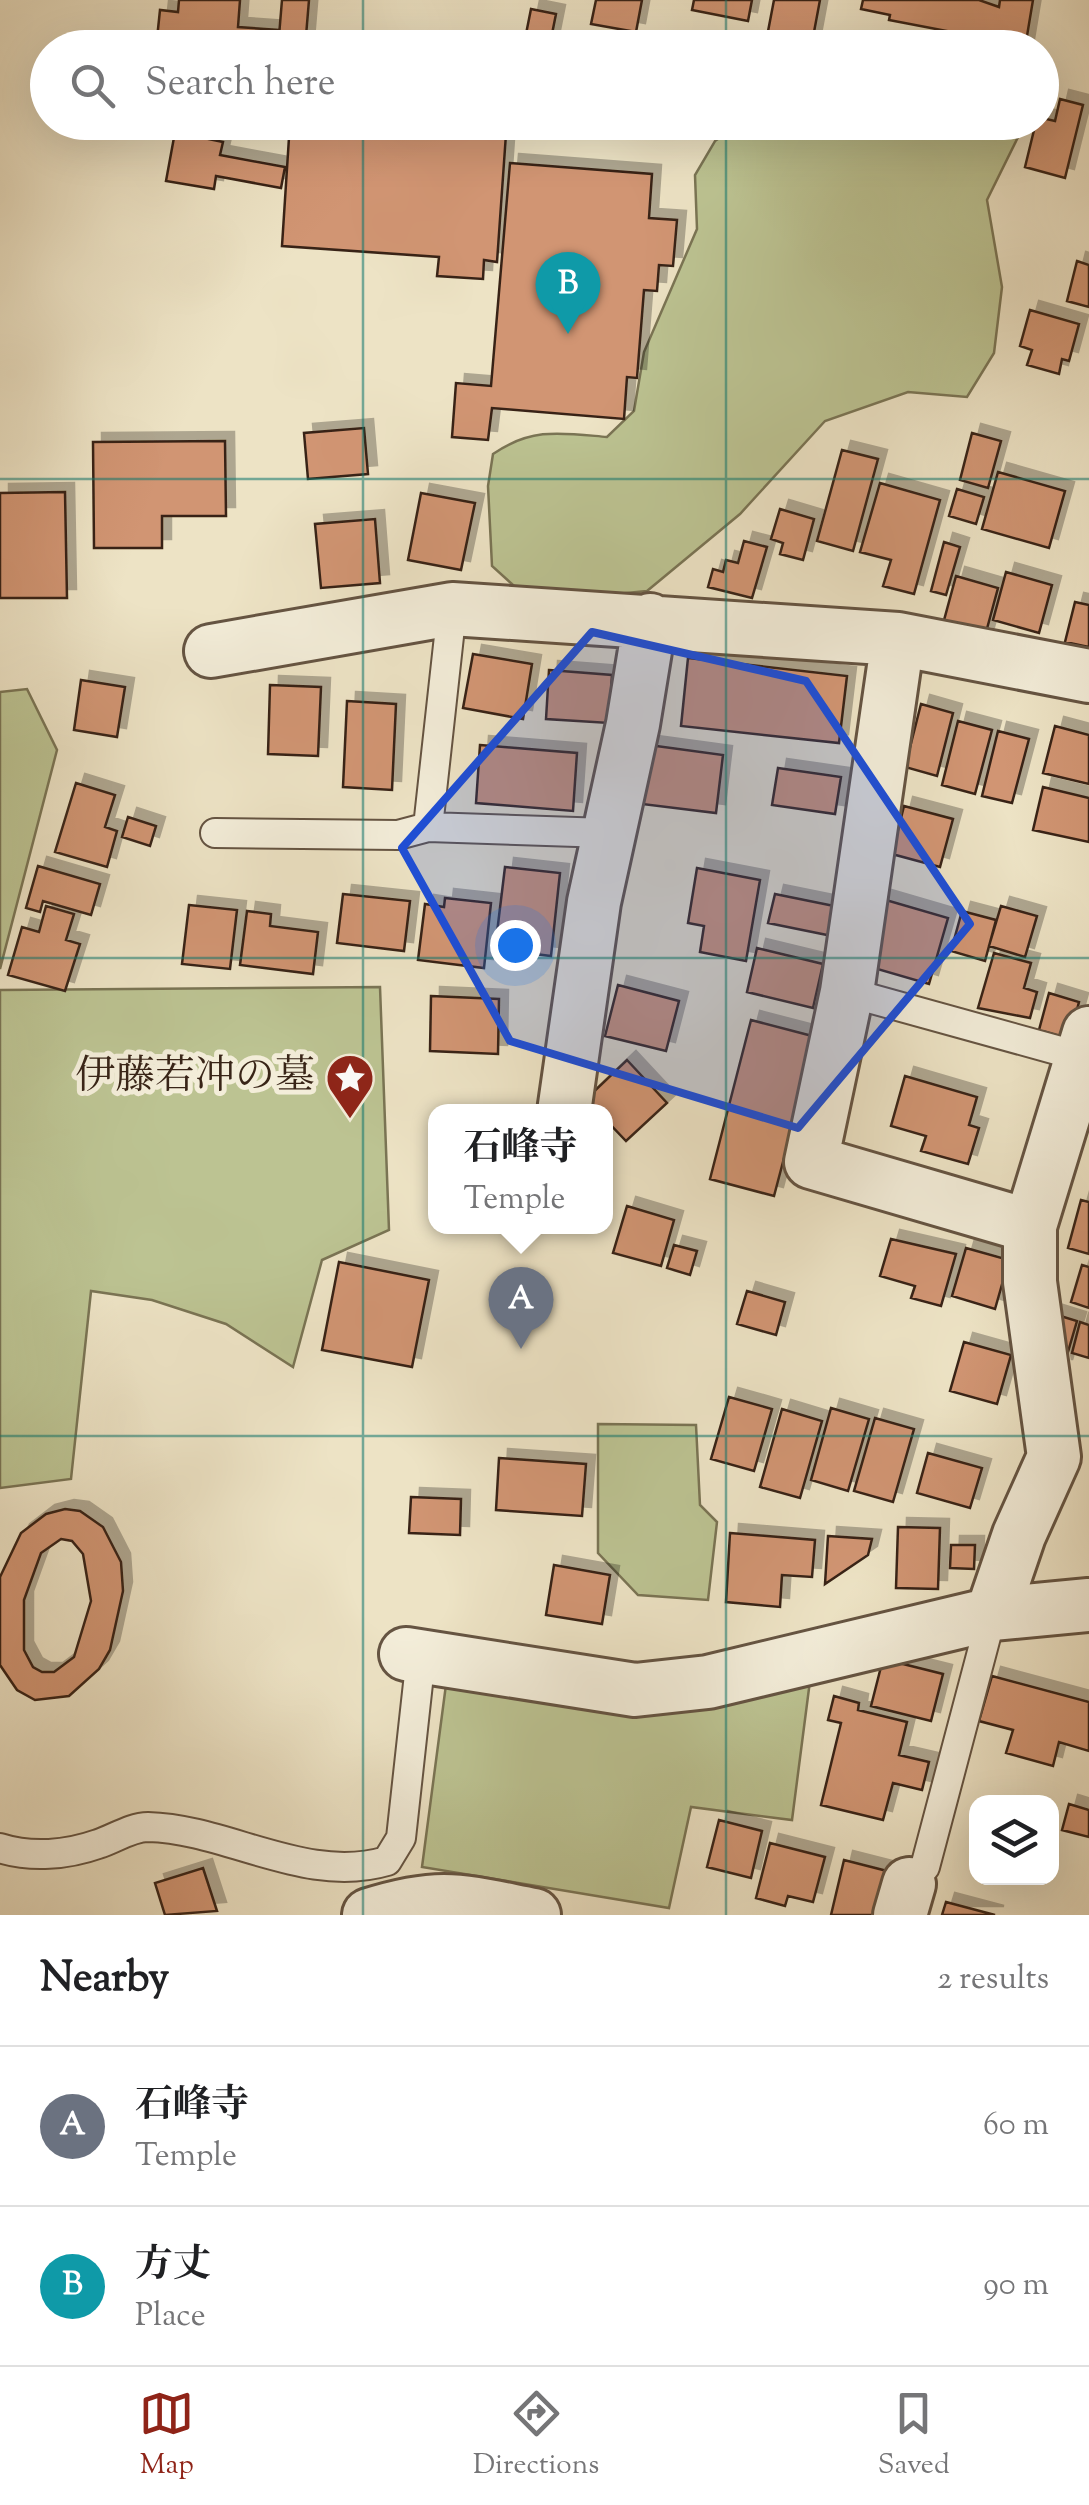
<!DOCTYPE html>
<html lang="en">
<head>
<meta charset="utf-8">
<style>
  body { margin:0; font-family:"Sorts Mill Goudy","Noto Serif JP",serif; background:#f6f6f6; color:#202124 }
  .controls { position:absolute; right:30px; bottom:30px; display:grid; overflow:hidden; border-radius:20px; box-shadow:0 10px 40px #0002 }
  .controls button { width:90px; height:90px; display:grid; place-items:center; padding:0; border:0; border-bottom:2px solid #e0e0e0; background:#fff; color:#202124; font:50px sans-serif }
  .you { position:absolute; left:515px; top:945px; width:35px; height:35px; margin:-25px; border:8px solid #fff; border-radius:50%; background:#1a73e8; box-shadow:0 0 0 15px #1a73e833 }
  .badge { display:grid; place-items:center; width:65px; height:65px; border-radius:50%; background:#8f2418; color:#fff; font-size:32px; font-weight:700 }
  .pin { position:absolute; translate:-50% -82px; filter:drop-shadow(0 2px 5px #0008) }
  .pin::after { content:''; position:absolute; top:52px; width:35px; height:30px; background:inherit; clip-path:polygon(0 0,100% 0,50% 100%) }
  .popup { position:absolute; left:428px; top:1104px; width:185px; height:130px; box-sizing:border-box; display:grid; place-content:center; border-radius:20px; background:#fff; filter:drop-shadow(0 2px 8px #0005); font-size:32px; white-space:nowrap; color:#757577 }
  .popup b { font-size:38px; color:#202124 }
  .popup::after { content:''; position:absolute; left:50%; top:100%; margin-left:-20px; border:20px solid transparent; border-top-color:#fff }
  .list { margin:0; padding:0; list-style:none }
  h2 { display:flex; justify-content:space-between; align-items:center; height:130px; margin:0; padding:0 40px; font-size:42px }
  h2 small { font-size:32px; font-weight:400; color:#757577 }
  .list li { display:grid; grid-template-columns:65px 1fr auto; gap:30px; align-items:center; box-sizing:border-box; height:160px; padding:0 40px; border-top:2px solid #e0e0e0 }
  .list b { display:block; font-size:38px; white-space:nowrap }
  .list p { margin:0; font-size:32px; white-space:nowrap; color:#757577 }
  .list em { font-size:32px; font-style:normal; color:#757577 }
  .icon { flex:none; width:55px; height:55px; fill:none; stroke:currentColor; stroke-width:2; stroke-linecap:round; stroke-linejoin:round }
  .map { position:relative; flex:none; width:1089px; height:1915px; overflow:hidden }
  .search { position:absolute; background:#fff; box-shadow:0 10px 40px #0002; left:30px; right:30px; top:30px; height:110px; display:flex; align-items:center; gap:25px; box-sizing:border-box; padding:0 35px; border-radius:55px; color:#757577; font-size:38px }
  .sheet { height:450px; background:#fff }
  nav { display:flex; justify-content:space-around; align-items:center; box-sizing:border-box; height:140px; border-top:2px solid #e0e0e0; background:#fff; font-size:28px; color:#757577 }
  nav a { display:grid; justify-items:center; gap:5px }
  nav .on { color:#8f2418 }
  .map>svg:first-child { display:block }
  .green { fill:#bcc392; stroke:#7a7454; stroke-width:2.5 }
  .building { fill:#d19573; stroke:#382417; stroke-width:2.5; fill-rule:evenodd; filter:url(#shadow) }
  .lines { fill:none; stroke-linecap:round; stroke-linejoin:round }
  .lane-casing { stroke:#655442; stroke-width:32 }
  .street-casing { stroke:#655442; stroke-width:58 }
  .lane { stroke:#f3edd9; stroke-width:28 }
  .street { stroke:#f3edd9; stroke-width:52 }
  .marked { fill:#1d4ed8; fill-opacity:0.2; stroke:#1d4ed8; stroke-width:8; stroke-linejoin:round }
  .grid { fill:none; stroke:#0f766e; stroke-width:2.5; stroke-opacity:0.55 }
  .labels { text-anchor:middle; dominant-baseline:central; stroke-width:10; stroke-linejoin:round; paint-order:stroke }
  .poi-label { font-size:40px; fill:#382417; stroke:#f3edd9; text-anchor:end }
</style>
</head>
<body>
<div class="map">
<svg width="1089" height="1915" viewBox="0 0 1089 1915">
  <defs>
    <filter id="shadow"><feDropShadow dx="9" dy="-9" stdDeviation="0" flood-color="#0004"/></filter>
  </defs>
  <rect width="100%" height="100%" fill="#ede3c5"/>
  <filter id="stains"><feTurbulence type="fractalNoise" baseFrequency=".002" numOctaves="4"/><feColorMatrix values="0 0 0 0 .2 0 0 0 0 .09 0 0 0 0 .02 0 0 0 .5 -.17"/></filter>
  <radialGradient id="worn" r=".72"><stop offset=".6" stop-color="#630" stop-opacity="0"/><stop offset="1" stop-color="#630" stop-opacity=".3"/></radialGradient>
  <!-- green -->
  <path class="green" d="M741,123H1025L987,200L1002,287L994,353L967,397L908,392L825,421L740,514L647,591L585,597L523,594L492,566L488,486L493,454C532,427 562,433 607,437L634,411L644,352L697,229L695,175L715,141Z
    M27,689L57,750L0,969V692Z
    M380,987L389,1230L322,1260L293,1367L226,1324L152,1300L91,1291L71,1479L0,1488V990Z
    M598,1424L696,1425L700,1505L717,1522L708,1600L638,1595L598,1553Z
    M811,1673L792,1820L691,1807L669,1908L422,1867L447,1677Z"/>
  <!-- building -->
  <path class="building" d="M179,0H240L238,27L278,30L276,48H156L160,10L178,12Z
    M282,0H309L305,48H278Z
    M596,0H642L636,32L591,24Z
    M694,0H752L748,21L692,10Z
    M774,0H820L811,48L765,47Z
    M863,0H979L999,7L1000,0H1033L1025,48L977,44L978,37L889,20L890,15L861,9Z
    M531,9L556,14L551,39L526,34Z
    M1060,99L1083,105L1065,178L1025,167L1036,122H1042V118L1055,121Z
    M290,122L506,134L497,262L484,260L483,279L437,276L439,257L282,246Z
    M175,132L223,142L220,155L285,167L281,188L216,176L214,189L166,181Z
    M510,163L652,174L649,218L677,220L673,266L659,265L657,291L644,290L637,378L627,377L624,419L492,408L488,440L452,437L456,383L491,386Z
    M1077,261L1089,265V307L1067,301Z
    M1030,310L1079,324L1069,361L1062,359L1059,374L1027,365L1032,350L1020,346Z
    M364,428L368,474L308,479L304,433Z
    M972,433L1001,441L988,488L960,480Z
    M225,441L226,516H162V548H94L93,442Z
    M842,450L878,459L853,551L817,541Z
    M998,472L1065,491L1049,548L982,529Z
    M880,483L940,500L914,594L883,586L891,560L860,552Z
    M957,489L984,497L976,524L949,516Z
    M65,492L67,598H0V493Z
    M421,493L475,503L461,570L408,560Z
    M780,509L814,519L803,560L780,554L783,543L771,539Z
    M375,519L380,583L321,588L315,524Z
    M744,541L767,547L752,598L708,587L713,569L723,572L726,560L738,563Z
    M944,542L960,547L946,595L931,591Z
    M1006,572L1052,585L1039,633L993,620Z
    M956,576L998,588L985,636L943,624Z
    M1075,602L1089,605V647L1065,642Z
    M473,654L532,664L523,719L463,708Z
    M688,658L847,676L839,743L681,726Z
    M549,670L612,675L609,723L546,719Z
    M81,680L125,687L117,737L74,730Z
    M270,685L321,687L318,756L268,754Z
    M347,701L396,704L392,790L343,787Z
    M921,704L953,713L937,776L905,767Z
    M958,721L992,730L975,794L942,785Z
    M1055,726L1089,735V784L1043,773Z
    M998,731L1029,739L1012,803L982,796Z
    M480,745L577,753L573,811L476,803Z
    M649,745L723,755L716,813L642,804Z
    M778,768L841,777L835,814L772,805Z
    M76,783L115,795L105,827L117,831L107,867L55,852Z
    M1043,787L1089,798V842L1033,830Z
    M904,806L953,819L940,867L892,854Z
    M128,817L156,826L150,846L122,837Z
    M38,866L100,884L91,915L43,901L40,912L26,908Z
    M505,867L560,873L551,956L495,949Z
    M697,868L760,880L746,961L700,952L704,926L688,923Z
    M343,894L410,901L404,951L337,943Z
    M775,894L839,907L832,936L768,923Z
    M445,898L491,903L484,968L418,960L425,904L444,907Z
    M879,898L948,918L929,984L860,964Z
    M189,905L237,910L230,969L182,964Z
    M46,906L74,914L66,940L80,944L65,991L8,975L22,927L39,932Z
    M1001,906L1037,916L1025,957L989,946Z
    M247,911L271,914L270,926L318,932L313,974L240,965Z
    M962,911L996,920L985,961L951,951Z
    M757,948L823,964L813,1008L747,992Z
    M994,953L1031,963L1024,988L1037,992L1030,1018L978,1008Z
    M618,985L679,1001L666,1051L605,1036Z
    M1049,993L1079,1002L1069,1039L1039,1030Z
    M431,996L499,999L498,1054L430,1051Z
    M751,1020L816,1037L774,1196L710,1179Z
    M627,1060L667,1103L626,1141L606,1120V1112H598L586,1099Z
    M905,1076L977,1097L969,1125L979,1128L968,1164L921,1151L926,1136L891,1126Z
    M1081,1200L1089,1202V1254L1068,1248Z
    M627,1206L674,1220L661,1266L613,1253Z
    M891,1239L956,1254L941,1306L911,1298L915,1286L880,1276Z
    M674,1245L697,1251L690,1275L667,1268Z
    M966,1248L1009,1260L995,1309L952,1296Z
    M339,1262L429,1280L412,1367L322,1350Z
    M1082,1265L1089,1267V1308L1071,1302Z
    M747,1291L785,1302L776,1335L737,1324Z
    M1054,1314L1077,1321L1063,1369Z
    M1080,1322L1089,1325V1358L1072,1353Z
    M964,1342L1011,1355L997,1404L950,1391Z
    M729,1397L772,1409L754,1471L711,1459Z
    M831,1408L869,1419L848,1491L811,1480Z
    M782,1409L822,1421L800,1498L760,1487Z
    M875,1418L914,1429L893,1502L854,1491Z
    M928,1453L982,1468L970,1508L917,1493Z
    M499,1458L586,1464L582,1516L496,1510Z
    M411,1497L461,1499L460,1535L409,1533Z
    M65,1509L80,1511L103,1527L121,1562L123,1591L110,1650L99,1669L69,1696L35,1700L17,1690L0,1665V1577L21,1533L46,1514ZM61,1539L72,1541L83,1554L91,1601L74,1657L54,1672H42L33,1667L24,1650V1600L41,1553Z
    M898,1527L940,1528L938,1589L896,1588Z
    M730,1533L815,1540L812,1577L782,1575L780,1607L726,1602Z
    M828,1536L872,1539L868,1555L825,1584Z
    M951,1545H975L974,1569L950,1568Z
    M554,1565L610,1575L602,1624L546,1615Z
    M883,1659L943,1674L931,1721L871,1706Z
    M992,1676L1089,1702V1751L1059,1742L1053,1766L1006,1753L1013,1730L979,1721Z
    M834,1696L859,1703L858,1710L907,1722L899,1755L929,1762L922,1790L893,1783L883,1820L821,1805L841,1723L828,1720Z
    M1069,1804L1089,1810V1837L1062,1830Z
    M719,1820L762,1831L751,1878L707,1867Z
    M770,1843L825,1857L813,1902L788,1896L785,1906L756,1898Z
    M844,1860L887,1871L876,1915H831Z
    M203,1868L217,1911L165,1915L155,1883Z
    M946,1902L995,1915H942Z"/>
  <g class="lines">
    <!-- lane casing -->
    <g class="lane-casing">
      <path id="lane" d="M428,827L452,609
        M215,833L398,835L428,827L607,833
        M847,992L1082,1057
        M0,1848C31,1858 67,1855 98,1844C114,1839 131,1827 148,1827C228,1829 306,1885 387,1861L401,1838L421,1656
        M909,1884L925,1867L992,1614"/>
    </g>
    <!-- street casing -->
    <g class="street-casing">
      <path id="street" d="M898,639L847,992L811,1162L1030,1226
        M211,651L452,609L898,639L1089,676
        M564,1112L594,902L633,724L650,620
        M992,1614L1019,1535L1054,1457L1030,1282V1226L1089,1033
        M406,1654L635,1690L708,1682L992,1614L1089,1605
        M369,1915C442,1892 462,1901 534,1915
        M900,1915L909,1884"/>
    </g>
    <!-- lane -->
    <use href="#lane" class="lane"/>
    <!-- street -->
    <use href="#street" class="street"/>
  </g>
  <!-- marked area -->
  <path class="marked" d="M592,632L806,681L970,924L798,1128L510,1041L402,848Z"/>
  <!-- grid -->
  <path class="grid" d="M363,0V48M726,0V48M363,122V1915M726,122V1915M0,479H1089M0,958H1089M0,1436H1089"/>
  <!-- icons -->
  <defs>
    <g id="sight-pin" transform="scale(2.5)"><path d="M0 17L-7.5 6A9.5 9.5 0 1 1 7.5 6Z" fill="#8f2418" stroke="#f3edd9"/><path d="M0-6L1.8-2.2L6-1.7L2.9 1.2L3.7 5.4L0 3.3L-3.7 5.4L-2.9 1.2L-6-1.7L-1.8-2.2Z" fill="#fff"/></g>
  </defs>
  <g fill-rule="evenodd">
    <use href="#sight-pin" x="350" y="1078"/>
  </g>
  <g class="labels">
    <!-- poi labels -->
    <g class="poi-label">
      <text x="315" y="1078">伊藤若冲の墓</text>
    </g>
  </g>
  <rect width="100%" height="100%" filter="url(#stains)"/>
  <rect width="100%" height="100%" fill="url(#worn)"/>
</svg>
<div class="controls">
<button><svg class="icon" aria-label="layers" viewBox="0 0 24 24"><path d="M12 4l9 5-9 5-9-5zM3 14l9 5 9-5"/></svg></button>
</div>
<div class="you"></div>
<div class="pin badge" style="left:521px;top:1349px;background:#6b7280">A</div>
<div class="popup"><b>石峰寺</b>Temple</div>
<div class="pin badge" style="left:568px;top:334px;background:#0f9aa8">B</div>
<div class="search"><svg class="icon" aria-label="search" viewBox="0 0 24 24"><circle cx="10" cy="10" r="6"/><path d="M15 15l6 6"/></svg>Search here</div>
</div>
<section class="sheet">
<h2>Nearby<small>2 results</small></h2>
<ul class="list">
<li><span class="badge" style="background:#6b7280">A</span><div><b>石峰寺</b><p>Temple</p></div><em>60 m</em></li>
<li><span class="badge" style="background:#0f9aa8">B</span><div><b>方丈</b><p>Place</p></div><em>90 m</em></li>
</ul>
</section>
<nav>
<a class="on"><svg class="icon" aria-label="map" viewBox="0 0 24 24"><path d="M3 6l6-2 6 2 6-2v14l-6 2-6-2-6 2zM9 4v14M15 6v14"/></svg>Map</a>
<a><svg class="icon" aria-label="directions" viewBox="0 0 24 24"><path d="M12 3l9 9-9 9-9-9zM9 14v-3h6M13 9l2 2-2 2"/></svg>Directions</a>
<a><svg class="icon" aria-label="saved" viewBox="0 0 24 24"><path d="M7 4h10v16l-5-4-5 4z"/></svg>Saved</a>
</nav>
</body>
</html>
